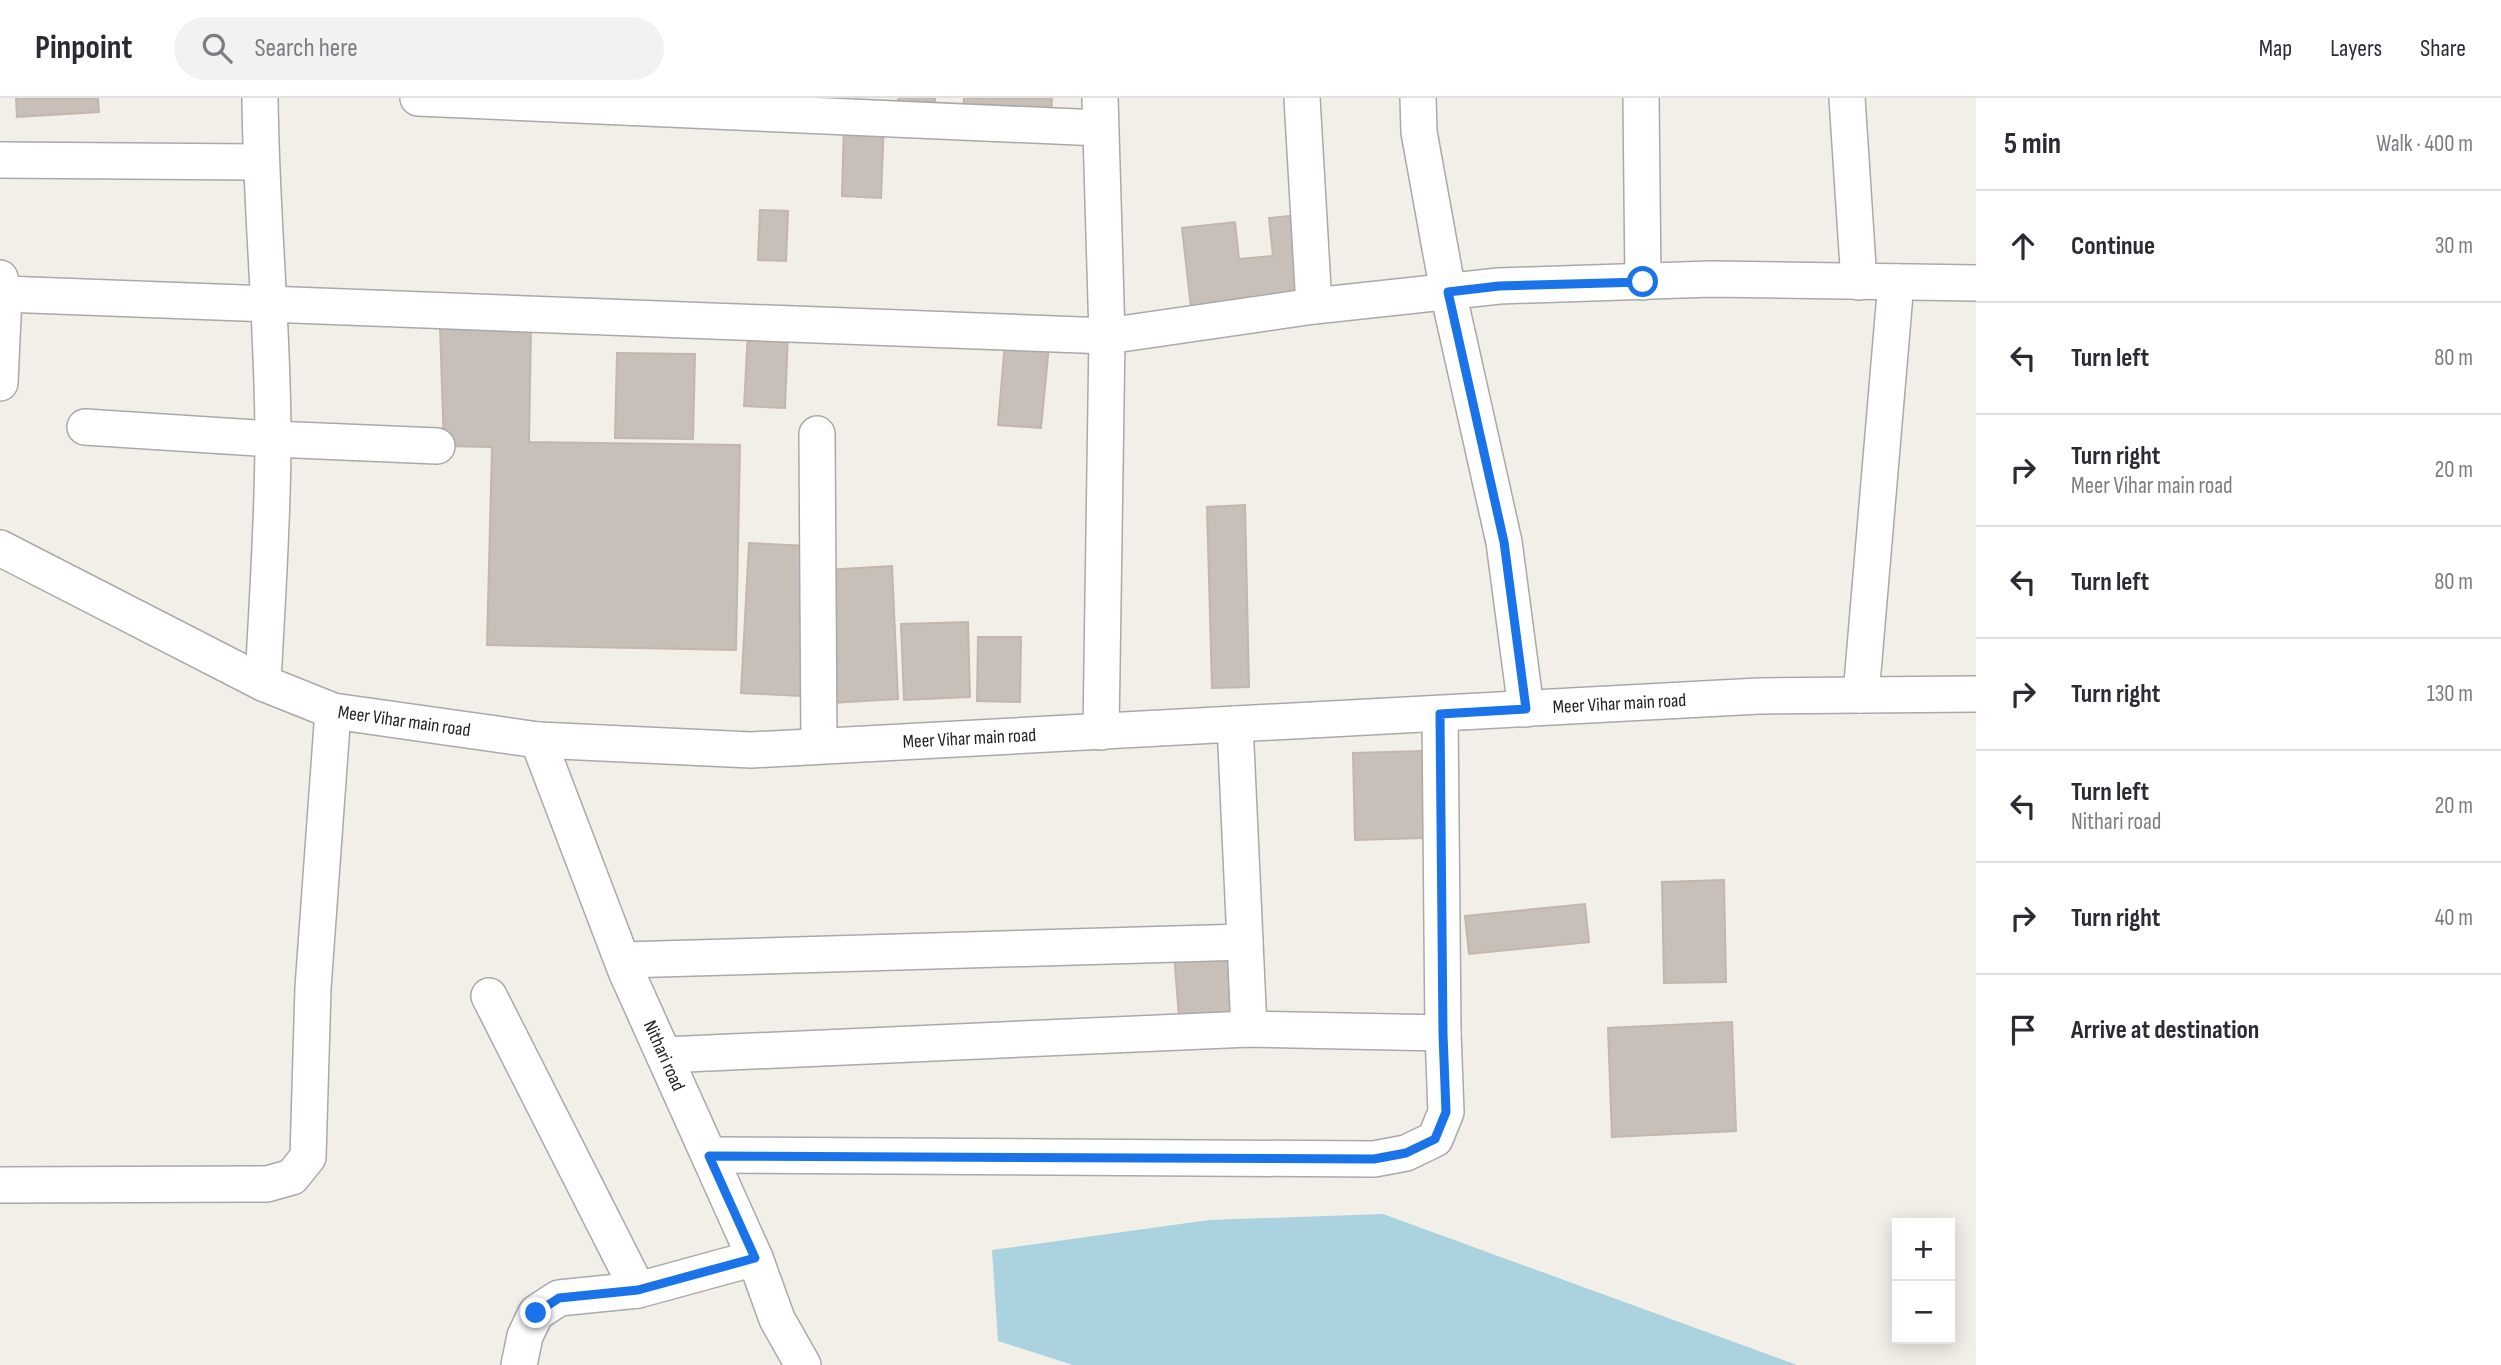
<!DOCTYPE html>
<html lang="en">
<head>
<meta charset="utf-8">
<style>
  body { margin:0; font-family:"Sofia Sans Condensed",sans-serif; background:#f2f2f3; color:#2b2b33 }
  .controls { position:absolute; right:21px; bottom:21px; display:grid; overflow:hidden; border-radius:0px; box-shadow:0 4px 18px #0003 }
  .controls button { width:63px; height:63px; display:grid; place-items:center; padding:0; border:0; border-bottom:2px solid #e1e1e2; background:#fff; color:#2b2b33; font:35px sans-serif }
  .stop { position:absolute; width:21px; height:21px; margin:-16px; border:5px solid #1a73e8; border-radius:50%; background:#fff }
  .stop.end { background:#1a73e8; border-color:#fff; box-shadow:0 2px 7px #0008 }
  .list { margin:0; padding:0; list-style:none }
  h2 { display:flex; justify-content:space-between; align-items:center; height:91px; margin:0; padding:0 28px; font-size:30px }
  h2 small { font-size:23px; font-weight:400; color:#7c7c81 }
  .list li { display:grid; grid-template-columns:46px 1fr auto; gap:21px; align-items:center; box-sizing:border-box; height:112px; padding:0 28px; border-top:2px solid #e1e1e2 }
  .list b { display:block; font-size:26px; white-space:nowrap }
  .list p { margin:0; font-size:23px; white-space:nowrap; color:#7c7c81 }
  .list em { font-size:23px; font-style:normal; color:#7c7c81 }
  .icon { flex:none; width:38px; height:38px; fill:none; stroke:currentColor; stroke-width:2; stroke-linecap:round; stroke-linejoin:round }
  .map { position:relative; flex:none; width:1976px; height:1267px; overflow:hidden }
  header { display:flex; align-items:center; gap:42px; box-sizing:border-box; height:98px; padding:0 35px; background:#fff; border-bottom:2px solid #e1e1e2 }
  header strong { font-size:33px }
  nav { display:flex; gap:38px; margin-inline-start:auto; font-size:24px }
  .search { width:490px; height:63px; background:#f2f2f3; display:flex; align-items:center; gap:18px; box-sizing:border-box; padding:0 24px; border-radius:38px; color:#7c7c81; font-size:26px }
  main { display:flex }
  aside { flex:1; background:#fff }
  .map>svg:first-child { display:block }
  .water { fill:#aad3df }
  .building { fill:#c7bfb8; stroke:#c4b6ab; stroke-width:2 }
  .lines { fill:none; stroke-linecap:round; stroke-linejoin:round }
  .street-casing { stroke:#a9a9a9; stroke-width:38 }
  .street { stroke:#fff; stroke-width:35 }
  .route { stroke:#1a73e8; stroke-width:9 }
  .labels { text-anchor:middle; dominant-baseline:central; stroke-width:7; stroke-linejoin:round; paint-order:stroke }
  .street-label { font-size:19px; fill:#222; stroke:#fff }
</style>
</head>
<body>
<header>
<strong>Pinpoint</strong>
<div class="search"><svg class="icon" aria-label="search" viewBox="0 0 24 24"><circle cx="10" cy="10" r="6"/><path d="M15 15l6 6"/></svg>Search here</div>
<nav><a>Map</a><a>Layers</a><a>Share</a></nav>
</header>
<main>
<div class="map">
<svg width="1976" height="1267" viewBox="0 0 1976 1267">
  <rect width="100%" height="100%" fill="#f2efe9"/>
  <!-- water -->
  <path class="water" d="M1383,1116L1797,1267H1073L998,1243L992,1152L1209,1122Z"/>
  <!-- building -->
  <path class="building" d="M16,0H98L99,14L17,19Z
    M898,0H935V7L899,8Z
    M964,0H1052L1051,22L963,20Z
    M844,23L884,24L881,100L842,98Z
    M760,112L788,113L786,163L758,162Z
    M1298,117L1307,197L1191,210L1182,130L1235,124L1239,161L1273,158L1269,120Z
    M440,228L531,229L529,344L740,347L736,552L487,547L492,349L444,348Z
    M748,234L788,236L785,310L744,308Z
    M1005,244L1049,248L1041,330L998,327Z
    M617,255L695,256L693,341L615,340Z
    M1245,407L1249,589L1212,590L1207,409Z
    M749,445L809,448L801,598L741,595Z
    M892,468L898,601L831,605L825,472Z
    M968,524L970,599L904,602L901,526Z
    M978,539H1021L1020,604L977,603Z
    M1422,653L1424,740L1355,742L1353,655Z
    M1724,782L1726,884L1664,885L1662,784Z
    M1585,806L1589,844L1469,856L1465,818Z
    M1229,851L1235,927L1180,932L1174,856Z
    M1732,924L1736,1033L1612,1039L1608,930Z"/>
  <g class="lines">
    <!-- street casing -->
    <g class="street-casing">
      <g id="street">
        <path d="M260,0C261,114 273,227 273,340C273,422 267,503 263,585"/>
        <path d="M418,0L1100,30"/>
        <path d="M1100,0L1107,238L1101,634"/>
        <path d="M1302,0L1314,208"/>
        <path d="M1418,0L1419,34L1448,194L1504,444L1526,611"/>
        <path d="M1641,0L1643,184"/>
        <path d="M1847,0L1859,184"/>
        <path d="M0,62L260,64"/>
        <path d="M0,180L4,196L0,285"/>
        <path d="M4,196L1107,238L1314,208L1499,188L1711,181L1976,185"/>
        <path d="M85,329L273,341L437,348"/>
        <path d="M817,336L819,648"/>
        <path id="s1" d="M0,450L263,585L333,613L538,642L751,652L1759,598L1976,596"/>
        <path d="M1861,597L1896,184"/>
        <path d="M1235,626L1249,931"/>
        <path id="s2" d="M538,642L626,873L755,1160L777,1221L803,1267"/>
        <path d="M623,862L1245,844"/>
        <path d="M489,898L638,1192"/>
        <path d="M664,957L1249,931L1443,935L1440,616"/>
        <path d="M709,1057L1374,1061L1406,1055L1435,1041L1446,1014L1443,935"/>
        <path d="M0,1087L267,1086L292,1079L308,1059L313,890L333,613"/>
        <path d="M519,1267L525,1238L536,1215L559,1200L638,1192L755,1160"/>
      </g>
    </g>
    <!-- street -->
    <use href="#street" class="street"/>
  </g>
  <g class="lines">
    <!-- route -->
    <path class="route" d="M536,1215L559,1200L638,1192L755,1160L709,1058L1374,1061L1406,1055L1435,1041L1446,1014L1443,936L1440,616L1526,611L1504,444L1448,194L1499,188L1643,184"/>
  </g>
  <g class="labels">
    <!-- street labels -->
    <g class="street-label">
      <text stroke="none"><textPath href="#s1" startOffset="1661">Meer Vihar main road</textPath></text>
      <text stroke="none"><textPath href="#s1" startOffset="443">Meer Vihar main road</textPath></text>
      <text stroke="none"><textPath href="#s1" startOffset="1010">Meer Vihar main road</textPath></text>
      <text stroke="none"><textPath href="#s2" startOffset="340">Nithari road</textPath></text>
    </g>
  </g>
</svg>
<div class="controls">
<button>+</button>
<button>−</button>
</div>
<div class="stop" style="left:1643px;top:184px"></div>
<div class="stop end" style="left:536px;top:1215px"></div>
</div>
<aside>
<h2>5 min<small>Walk · 400 m</small></h2>
<ul class="list">
<li><svg class="icon" aria-label="ahead" viewBox="0 0 24 24"><path d="M12 20V5M6 11l6-6 6 6"/></svg><div><b>Continue</b></div><em>30 m</em></li>
<li><svg class="icon" aria-label="left" viewBox="0 0 24 24"><path d="M17 20v-9H6M10 6l-5 5 5 5"/></svg><div><b>Turn left</b></div><em>80 m</em></li>
<li><svg class="icon" aria-label="right" viewBox="0 0 24 24"><path d="M7 20v-9h11M14 6l5 5-5 5"/></svg><div><b>Turn right</b><p>Meer Vihar main road</p></div><em>20 m</em></li>
<li><svg class="icon" aria-label="left" viewBox="0 0 24 24"><path d="M17 20v-9H6M10 6l-5 5 5 5"/></svg><div><b>Turn left</b></div><em>80 m</em></li>
<li><svg class="icon" aria-label="right" viewBox="0 0 24 24"><path d="M7 20v-9h11M14 6l5 5-5 5"/></svg><div><b>Turn right</b></div><em>130 m</em></li>
<li><svg class="icon" aria-label="left" viewBox="0 0 24 24"><path d="M17 20v-9H6M10 6l-5 5 5 5"/></svg><div><b>Turn left</b><p>Nithari road</p></div><em>20 m</em></li>
<li><svg class="icon" aria-label="right" viewBox="0 0 24 24"><path d="M7 20v-9h11M14 6l5 5-5 5"/></svg><div><b>Turn right</b></div><em>40 m</em></li>
<li><svg class="icon" aria-label="arrive" viewBox="0 0 24 24"><path d="M6 21V4h12l-3 4 3 4H6"/></svg><div><b>Arrive at destination</b></div></li>
</ul>
</aside>
</main>
</body>
</html>
